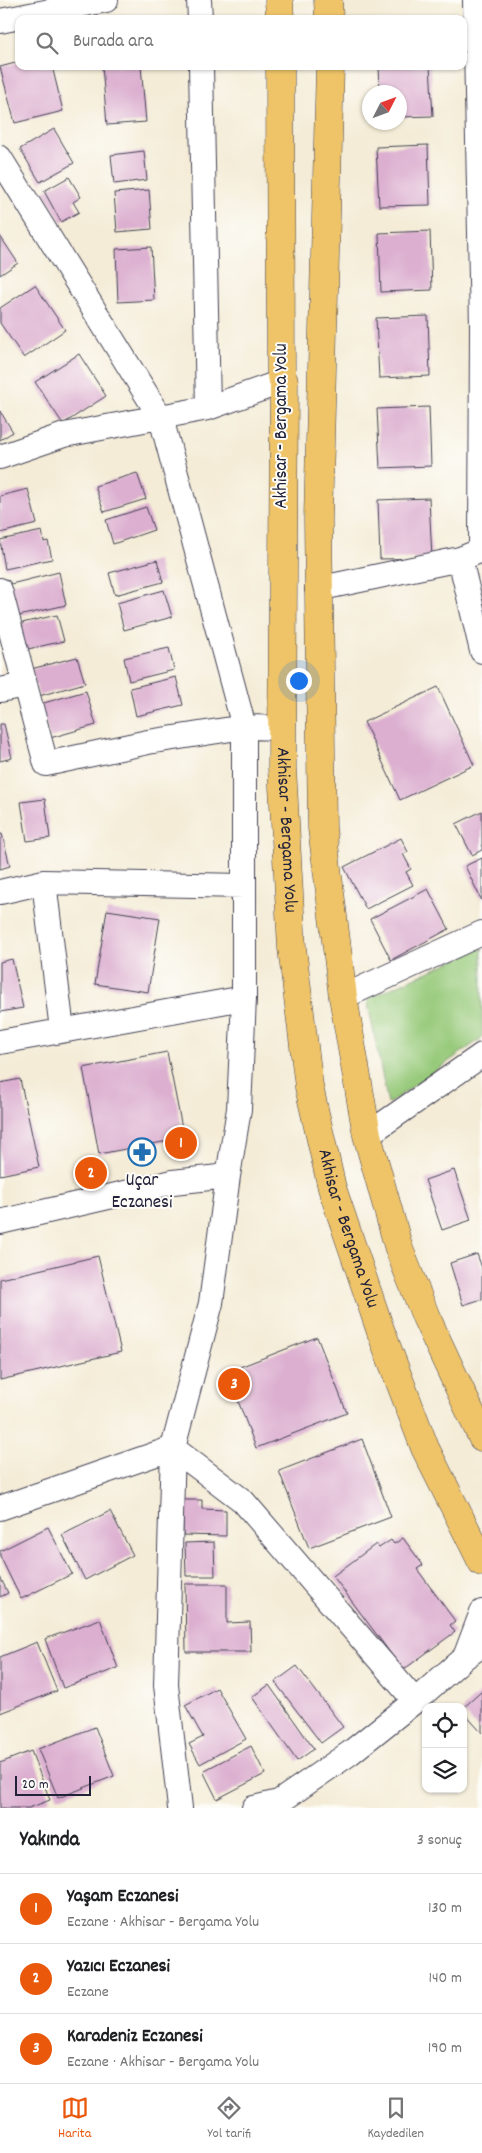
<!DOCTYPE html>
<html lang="tr">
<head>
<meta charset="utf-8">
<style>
  body { margin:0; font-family:Dekko,sans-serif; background:#f2f2f2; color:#202124 }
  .controls { position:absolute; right:15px; bottom:15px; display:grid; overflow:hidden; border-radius:10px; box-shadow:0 1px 4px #0004 }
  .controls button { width:45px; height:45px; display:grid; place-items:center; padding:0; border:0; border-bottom:1px solid #e0e0e0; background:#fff; color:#202124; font:25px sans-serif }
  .compass { position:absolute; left:362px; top:85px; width:45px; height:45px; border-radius:50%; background:#fff; box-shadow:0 1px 4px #0004; rotate:48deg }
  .scale { position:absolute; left:15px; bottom:12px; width:76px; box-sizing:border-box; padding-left:5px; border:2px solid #22223b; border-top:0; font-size:14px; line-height:18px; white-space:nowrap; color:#22223b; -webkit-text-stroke:4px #fdfcf7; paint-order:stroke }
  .you { position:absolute; left:298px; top:680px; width:18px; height:18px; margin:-12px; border:4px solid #fff; border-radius:50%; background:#1a73e8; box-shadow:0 0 0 8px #1a73e833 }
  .badge { display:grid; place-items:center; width:32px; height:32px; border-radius:50%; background:#ea580c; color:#fff; font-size:16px; font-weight:700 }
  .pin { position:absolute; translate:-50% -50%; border:2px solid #fff; box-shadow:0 1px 5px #0006 }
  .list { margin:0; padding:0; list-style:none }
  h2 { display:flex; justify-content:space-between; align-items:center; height:65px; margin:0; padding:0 20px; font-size:21px }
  h2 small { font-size:16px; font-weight:400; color:#757577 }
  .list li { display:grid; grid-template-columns:32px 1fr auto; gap:15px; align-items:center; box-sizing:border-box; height:70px; padding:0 20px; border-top:1px solid #e0e0e0 }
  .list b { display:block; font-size:19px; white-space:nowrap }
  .list p { margin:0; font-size:16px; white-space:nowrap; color:#757577 }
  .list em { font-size:16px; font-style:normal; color:#757577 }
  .icon { flex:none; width:28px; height:28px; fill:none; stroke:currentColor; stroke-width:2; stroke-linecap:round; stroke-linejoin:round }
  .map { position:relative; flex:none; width:482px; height:1808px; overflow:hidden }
  .search { position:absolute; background:#fff; box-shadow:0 1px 4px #0004; left:15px; right:15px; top:15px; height:55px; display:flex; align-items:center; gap:12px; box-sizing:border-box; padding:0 18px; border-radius:10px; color:#757577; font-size:19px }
  .sheet { height:275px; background:#fff }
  nav { display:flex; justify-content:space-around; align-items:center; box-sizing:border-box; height:70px; border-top:1px solid #e0e0e0; background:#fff; font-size:14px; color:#757577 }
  nav a { display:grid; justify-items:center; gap:2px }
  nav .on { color:#ea580c }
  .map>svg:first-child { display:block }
  .green { fill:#98ca7b; stroke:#5d765b }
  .building { fill:#dcafd0 }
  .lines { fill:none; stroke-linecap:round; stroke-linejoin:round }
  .minor-casing { stroke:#424052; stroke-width:26 }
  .primary-casing { stroke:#424052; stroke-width:29 }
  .minor { stroke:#fff; stroke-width:24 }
  .primary { stroke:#efc469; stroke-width:28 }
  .labels { text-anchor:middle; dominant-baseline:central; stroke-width:4; stroke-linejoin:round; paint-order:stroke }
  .street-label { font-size:19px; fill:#22223b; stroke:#fdfcf7 }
  .poi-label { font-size:19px; fill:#22223b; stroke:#fdfcf7 }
</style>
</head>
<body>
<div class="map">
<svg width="482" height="1808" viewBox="0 0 482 1808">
  <rect width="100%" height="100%" fill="#fdfcf7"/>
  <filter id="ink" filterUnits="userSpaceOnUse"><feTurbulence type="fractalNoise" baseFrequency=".02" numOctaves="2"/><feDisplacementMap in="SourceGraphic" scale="10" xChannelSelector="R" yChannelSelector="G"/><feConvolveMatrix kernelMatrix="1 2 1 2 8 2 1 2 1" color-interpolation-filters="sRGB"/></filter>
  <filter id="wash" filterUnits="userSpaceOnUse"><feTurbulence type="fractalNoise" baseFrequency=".0096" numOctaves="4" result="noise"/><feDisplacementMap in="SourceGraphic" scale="20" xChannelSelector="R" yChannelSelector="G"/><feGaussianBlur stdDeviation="1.12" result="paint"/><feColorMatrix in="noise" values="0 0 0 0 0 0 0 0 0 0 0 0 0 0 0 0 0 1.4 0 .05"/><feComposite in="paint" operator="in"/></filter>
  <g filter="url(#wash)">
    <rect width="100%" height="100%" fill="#f4ecd7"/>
    <!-- green -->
    <path class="green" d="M482,948V1038L388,1104L367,999Z"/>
    <g id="blocks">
      <!-- building -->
      <path class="building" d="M19,62V66H52L63,111L15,123L0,67Z
        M102,66H141L146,122L107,125Z
        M379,66H430L433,116L400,117V92H380Z
        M54,129L74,163L40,182L20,149Z
        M428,145L430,205L379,206L376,147Z
        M144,151L147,180L114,184L111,155Z
        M69,177L81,197L73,202L79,212L61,222L44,191Z
        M149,190L152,229L117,232L114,193Z
        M430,231L432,290L381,292L379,233Z
        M0,236L18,263L0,275Z
        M151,247L154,300L118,302L116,249Z
        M35,285L65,330L24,358L0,323V308Z
        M428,316L430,376L379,378L376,318Z
        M79,354L106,396L63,424L35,382Z
        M429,407L431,466L380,468L377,409Z
        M0,411L13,432L0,440Z
        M137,473L146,499L104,512L95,486Z
        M28,489L37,524L0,533V496Z
        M429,498L432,558L380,559L378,500Z
        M146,507L154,530L113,544L106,520Z
        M42,531L44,542L48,541L52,559L5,569L0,540Z
        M157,560L163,582L115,595L109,573Z
        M59,572L66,605L10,618L3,586Z
        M164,590L172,617L124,630L117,603Z
        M57,615L64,641L19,651L13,625Z
        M169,648L174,670L129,681L124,658Z
        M77,657L85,683L39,696L31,669Z
        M176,677L183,705L136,716L130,688Z
        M438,687L474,765L400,800L364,722Z
        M86,691L96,725L50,738L40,704Z
        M0,724H4L12,758L0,761Z
        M45,799L50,838L27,841L21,802Z
        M482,811V850L472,855L456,824Z
        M0,834H2L10,866L0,869Z
        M401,838L408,852L403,854L411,869L406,872L413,885L366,909L344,867Z
        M482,858V901L465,866Z
        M428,889L449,929L391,960L370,919Z
        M107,910L160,918L148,992L95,984Z
        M12,959L23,1008L0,1012V962Z
        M167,1052L184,1138L99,1154L83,1068Z
        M20,1079L39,1167L0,1175V1083Z
        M454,1170L471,1220L442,1230L425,1180Z
        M477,1254L482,1268V1299L463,1305L450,1263Z
        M98,1256L121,1352L0,1380V1279Z
        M317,1337L347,1413L256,1448L227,1372Z
        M362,1439L391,1517L309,1548L279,1471Z
        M183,1500H202V1509L226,1510V1536L183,1535Z
        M110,1511L133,1555L85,1580L62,1535Z
        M48,1527L72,1574L21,1599L0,1556V1551Z
        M403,1538L423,1565L417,1569L455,1621L450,1625L455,1632L403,1670L333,1576L376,1544L379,1548L391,1540L394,1544Z
        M214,1542L215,1576H186L185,1543Z
        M0,1577L8,1593L0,1597Z
        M185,1584H227V1623L250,1622L251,1652H186Z
        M100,1619L118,1668L63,1688L45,1639Z
        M37,1642L57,1691L0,1713V1657Z
        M297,1666L343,1727L321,1743L275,1682Z
        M269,1685L314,1749L297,1761L252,1697Z
        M217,1688L246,1739L200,1764L189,1744L203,1737L185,1705Z
        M482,1691V1733L463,1712V1708Z
        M95,1727L114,1776L58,1798L38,1749Z
        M251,1746L265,1774L217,1799L203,1771Z
        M31,1751L50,1800L29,1808H0V1763Z"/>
    </g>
  </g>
  <g filter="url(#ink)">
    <use href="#blocks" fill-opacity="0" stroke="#424052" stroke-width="1"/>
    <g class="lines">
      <!-- minor casing -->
      <g class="minor-casing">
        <path id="minor" d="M199,0L200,19
          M475,0L482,326L481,550
          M0,21L106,0
          M201,66L208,408
          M0,158L161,418L244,727L148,742L46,764L0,590
          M0,457L64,435L208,408L284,381
          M460,559L482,651
          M317,589L460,559L482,550
          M0,690L25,685
          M44,882L62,1030
          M0,892L44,882L244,886
          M343,997L482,933
          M0,1042L244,998
          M367,1135L482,1055
          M0,1222L173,1182L228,1176L239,1109L244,998V727L282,728
          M0,1508L173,1448L243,1501L415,1701
          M465,1657L482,1612
          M180,1808L166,1685L173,1448L211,1303L228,1176
          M254,1808L279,1802L350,1753L415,1701L465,1657L482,1645"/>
      </g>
      <!-- primary casing -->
      <g class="primary-casing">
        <g id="primary">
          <path d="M279,0L280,19"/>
          <path d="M328,0L329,19"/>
          <path id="s1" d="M280,66L281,376L284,381L282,768L292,948L309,1087L332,1188L381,1332L425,1448L482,1562"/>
          <path d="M330,66L318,519L322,828L343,997L367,1135L399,1249L426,1317L482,1437"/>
        </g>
      </g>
      <!-- minor -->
      <use href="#minor" class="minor"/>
      <!-- primary -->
      <use href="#primary" class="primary"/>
    </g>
  </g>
  <!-- icons -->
  <defs>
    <g id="pharmacy-ring" transform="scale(1.4375)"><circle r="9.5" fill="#fdfcf7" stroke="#1f6fb2" stroke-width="1.5"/><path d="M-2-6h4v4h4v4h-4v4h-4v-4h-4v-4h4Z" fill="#1f6fb2"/></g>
  </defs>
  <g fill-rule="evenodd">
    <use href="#pharmacy-ring" x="142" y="1152"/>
  </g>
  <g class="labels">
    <!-- street labels -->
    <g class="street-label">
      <text transform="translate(282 426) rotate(-90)">Akhisar - Bergama Yolu</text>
      <text stroke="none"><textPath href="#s1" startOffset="765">Akhisar - Bergama Yolu</textPath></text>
      <text stroke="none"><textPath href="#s1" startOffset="1170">Akhisar - Bergama Yolu</textPath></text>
    </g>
    <!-- poi labels -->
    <g class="poi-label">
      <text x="142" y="1181">Uçar<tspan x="142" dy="22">Eczanesi</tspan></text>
    </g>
  </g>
</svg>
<div class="controls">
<button><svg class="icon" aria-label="locate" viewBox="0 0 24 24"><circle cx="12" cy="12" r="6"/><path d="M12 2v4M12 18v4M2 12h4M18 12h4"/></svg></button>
<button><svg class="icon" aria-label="layers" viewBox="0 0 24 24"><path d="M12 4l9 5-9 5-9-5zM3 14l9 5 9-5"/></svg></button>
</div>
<svg class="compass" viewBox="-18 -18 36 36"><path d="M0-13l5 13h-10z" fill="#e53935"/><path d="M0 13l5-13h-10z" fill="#757577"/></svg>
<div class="scale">20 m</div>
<div class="you"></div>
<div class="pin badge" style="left:181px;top:1143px">1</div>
<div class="pin badge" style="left:91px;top:1173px">2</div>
<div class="pin badge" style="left:234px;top:1384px">3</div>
<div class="search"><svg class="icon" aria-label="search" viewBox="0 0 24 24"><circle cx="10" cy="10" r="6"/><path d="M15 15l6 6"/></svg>Burada ara</div>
</div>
<section class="sheet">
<h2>Yakında<small>3 sonuç</small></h2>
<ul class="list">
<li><span class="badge">1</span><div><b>Yaşam Eczanesi</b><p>Eczane · Akhisar - Bergama Yolu</p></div><em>130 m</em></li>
<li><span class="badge">2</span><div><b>Yazıcı Eczanesi</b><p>Eczane</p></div><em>140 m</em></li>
<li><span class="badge">3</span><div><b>Karadeniz Eczanesi</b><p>Eczane · Akhisar - Bergama Yolu</p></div><em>190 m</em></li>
</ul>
</section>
<nav>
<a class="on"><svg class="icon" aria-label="map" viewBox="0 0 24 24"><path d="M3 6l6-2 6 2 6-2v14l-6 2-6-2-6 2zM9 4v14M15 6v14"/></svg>Harita</a>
<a><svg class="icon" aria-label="directions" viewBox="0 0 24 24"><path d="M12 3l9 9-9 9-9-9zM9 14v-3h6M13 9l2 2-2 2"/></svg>Yol tarifi</a>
<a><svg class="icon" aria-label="saved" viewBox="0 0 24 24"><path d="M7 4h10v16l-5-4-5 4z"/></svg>Kaydedilen</a>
</nav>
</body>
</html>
